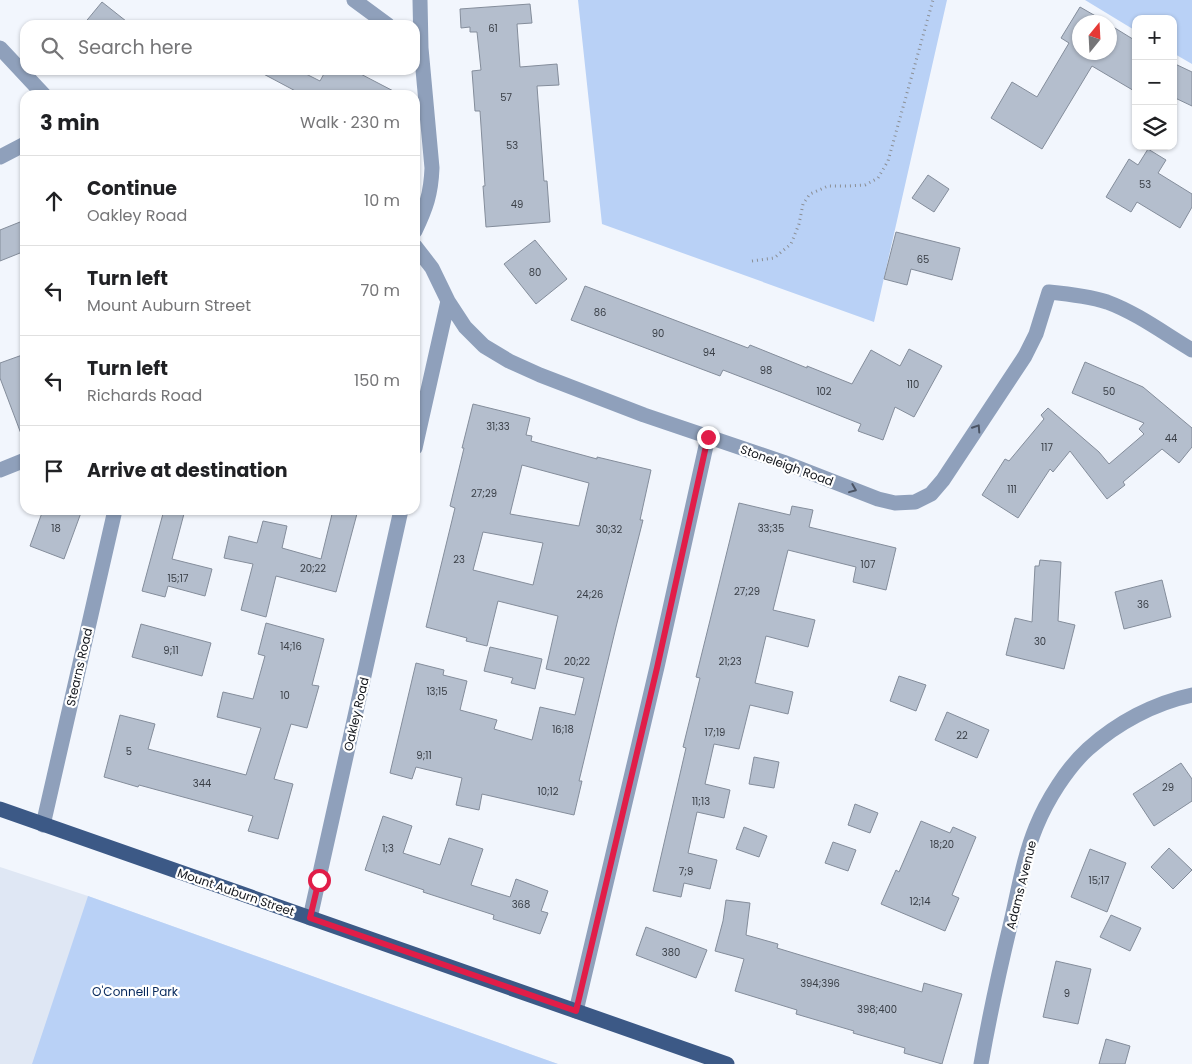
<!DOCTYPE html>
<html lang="en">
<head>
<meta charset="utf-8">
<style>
  body { margin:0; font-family:Poppins,sans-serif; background:#f6f6f6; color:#202124 }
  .controls { position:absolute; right:15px; top:15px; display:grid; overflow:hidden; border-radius:10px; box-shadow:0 1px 4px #0004 }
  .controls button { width:45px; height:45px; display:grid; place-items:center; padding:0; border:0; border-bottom:1px solid #e0e0e0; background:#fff; color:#202124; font:25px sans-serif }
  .compass { position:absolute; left:1072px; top:15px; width:45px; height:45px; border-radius:50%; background:#fff; box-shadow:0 1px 4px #0004; rotate:18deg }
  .stop { position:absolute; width:15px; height:15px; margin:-11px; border:4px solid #e11d48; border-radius:50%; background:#fff }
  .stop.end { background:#e11d48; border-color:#fff; box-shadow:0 1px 5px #0008 }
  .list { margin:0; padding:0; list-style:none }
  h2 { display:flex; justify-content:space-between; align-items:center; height:65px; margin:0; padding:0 20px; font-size:21px }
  h2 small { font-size:16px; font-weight:400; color:#757577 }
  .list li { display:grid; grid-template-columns:32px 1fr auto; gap:15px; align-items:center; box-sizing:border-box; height:90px; padding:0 20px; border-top:1px solid #e0e0e0 }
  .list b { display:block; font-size:19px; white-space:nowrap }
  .list p { margin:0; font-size:16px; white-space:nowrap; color:#757577 }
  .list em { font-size:16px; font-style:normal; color:#757577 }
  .icon { flex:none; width:28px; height:28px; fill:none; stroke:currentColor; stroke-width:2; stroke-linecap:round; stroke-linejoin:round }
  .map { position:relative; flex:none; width:1192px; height:1064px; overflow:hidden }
  .search { position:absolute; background:#fff; box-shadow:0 1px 4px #0004; left:20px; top:20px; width:400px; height:55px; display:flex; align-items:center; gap:12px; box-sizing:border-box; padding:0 18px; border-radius:15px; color:#757577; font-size:19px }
  .panel { position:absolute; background:#fff; box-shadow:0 1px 4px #0004; left:20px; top:90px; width:400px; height:425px; border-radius:15px }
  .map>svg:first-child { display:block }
  .built { fill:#dfe7f4 }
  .green { fill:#b9d1f6 }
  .building { fill:#b4becd; stroke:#848d9b; fill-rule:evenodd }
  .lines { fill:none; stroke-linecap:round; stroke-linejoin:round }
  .path { stroke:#8b8f95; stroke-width:3; stroke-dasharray:1 4; stroke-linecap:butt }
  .minor { stroke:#8fa0bb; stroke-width:15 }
  .major { stroke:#3c5986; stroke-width:15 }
  .oneway { stroke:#4b5464 }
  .route { stroke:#e11d48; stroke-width:6 }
  .labels { text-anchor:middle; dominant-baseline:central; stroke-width:4.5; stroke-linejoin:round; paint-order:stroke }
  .number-label { font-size:10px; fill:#3b4048 }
  .street-label { font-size:12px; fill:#13161c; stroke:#fff }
  .park-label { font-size:12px; fill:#07295d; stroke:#fff }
</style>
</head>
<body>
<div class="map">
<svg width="1192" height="1064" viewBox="0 0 1192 1064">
  <rect width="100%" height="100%" fill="#f2f6fd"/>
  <!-- built -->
  <path class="built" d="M0,867L88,896L558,1064H0Z"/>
  <!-- green -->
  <path class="green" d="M578,0H947L874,322L602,224Z
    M1085,0H1192V64L1173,53V19H1136V31Z
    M88,896L558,1064H32Z"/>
  <!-- building -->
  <path class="building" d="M102,2L131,25H83Z
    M530,4L532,23L517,24L520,67L557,64L559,85L537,86L544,181H547L550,222L486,227L483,186H485L480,111H475L472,71L481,70L477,32H470V27L461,28L460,9Z
    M1080,7L1106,22H1080V52H1110V25L1136,41V92L1092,66L1042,149L991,118L1012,82L1037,97L1069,43L1061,38Z
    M1173,63L1192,72V106L1173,97Z
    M256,70H298L320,81L326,70H353L401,95H303Z
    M1148,149L1166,160L1158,173L1192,194V207L1180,228L1137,202L1131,212L1106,197L1129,159L1138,165Z
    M928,175L949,189L934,212L912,198Z
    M25,220V251L0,261V230Z
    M896,232L960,248L952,280L911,269L907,285L884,279Z
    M535,240L567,279L536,304L504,264Z
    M585,286L748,348L750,345L807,368V366L852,384L871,350L900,366L909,349L942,366L914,417L895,407L883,440L858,431L861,424L783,393L723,370L720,376L571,320Z
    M25,354V438L23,439L0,378V363Z
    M1085,362L1143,387L1192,428V447L1179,463L1162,449L1123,482L1125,485L1107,499L1070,451L1053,472L1050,469L1018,518L982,495L1005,459L1009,461L1044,419L1041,415L1048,408L1099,452L1109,464L1144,434L1139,429L1144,423L1072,393Z
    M473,404L530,418L526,435L532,436L531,441L597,459V457L651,470L640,520H643L616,627L579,781H582L574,815L482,794L479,810L456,805L462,778L416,767L412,779L390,773L416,663L444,670L443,675L467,681L460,710L497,720L494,729L532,740L540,707L575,715L584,678L546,669L558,616L498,601L487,646L466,641L467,638L426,627L455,508L450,506L464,448H462ZM522,465L589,483L579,526L510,514ZM483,532L543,543L533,585L473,570Z
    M739,503L790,515L792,506L813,510L809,527L896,548L886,590L853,582L856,567L788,550L773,610L815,620L808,647L766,636L755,683L793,692L788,714L750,705L739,749L714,744L705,784L730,790L724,818L697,812L688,853L717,860L710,889L684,883L681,897L653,891L686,748L683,747L700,678L696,677Z
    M43,510H82L64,559L30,546Z
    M164,510H185L172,559L212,569L205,596L168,586L165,597L142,591Z
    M333,510H358L336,592L276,576L266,617L241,610L253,564L224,558L229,536L257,543L263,521L287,526L282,548L321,559Z
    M1040,560L1061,562L1058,621L1075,625L1064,669L1006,655L1015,618L1032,622L1035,566H1039Z
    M1162,580L1171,617L1124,629L1115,592Z
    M266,623L324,639L312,685L319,686L307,728L291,724L274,779L293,784L278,839L248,831L253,816L139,785L138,787L104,777L120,715L155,724L148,749L246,775L261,728L217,717L223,692L253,699L265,656L258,654Z
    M141,624L211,643L202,676L132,657Z
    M490,647L542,659L535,689L511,683L513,678L484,671Z
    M899,676L926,685L916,711L890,701Z
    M947,712L989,730L977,758L935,740Z
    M754,757L779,762L774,788L749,784Z
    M1181,763L1192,779V801L1154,826L1133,794Z
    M855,804L878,813L870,833L848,825Z
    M383,816L412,826L403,853L440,865L449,838L483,849L471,885L510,897L516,879L548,891L541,911L548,913L540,934L493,919L494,915L423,892L424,890L365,870Z
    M921,821L950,833L953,827L976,837L952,895L959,898L945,931L881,904L896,870L899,872Z
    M744,827L767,836L759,857L736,849Z
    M833,842L856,850L848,871L825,863Z
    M1169,848L1192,870L1173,889L1151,867Z
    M1090,849L1126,863L1107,912L1071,897Z
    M726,900L750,903L746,935L778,944L777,948L922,992L924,983L962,994L942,1064L904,1053L905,1048L853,1033L854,1031L796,1014L797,1010L735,991L744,959L715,951L723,921Z
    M1111,915L1141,928L1130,951L1100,937Z
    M646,927L707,950L696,978L636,955Z
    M1056,961L1091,969L1078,1024L1043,1017Z
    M1106,1039L1130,1046L1125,1064H1099Z"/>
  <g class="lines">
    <!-- path -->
    <path class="path" d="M752,261L774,258L791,244L799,224L803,204L810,194L828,186H848L865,185L878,178L888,161L933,0"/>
    <!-- minor -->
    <path class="minor" d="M354,0L388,25
      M0,48L44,95
      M0,157L25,144
      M415,231C426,208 431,194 432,168L421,48L420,0
      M415,246L432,268L448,301L465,327L484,346L509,361L540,375L644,415L783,462L878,499L895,503L915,502L931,494L943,480L1025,356L1036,334L1049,292C1069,294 1088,296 1107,302C1137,313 1165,334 1192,350
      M415,448L448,301
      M0,470L25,460
      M43,825L115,510
      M310,918L401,510
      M576,1011L657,667L708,437
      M981,1064C989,1018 999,972 1010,926C1018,893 1023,859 1036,827C1047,800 1067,768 1088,749C1117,723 1154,703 1192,695"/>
    <!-- major -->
    <path class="major" d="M0,809L727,1064"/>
  </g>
  <!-- one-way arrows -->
  <defs><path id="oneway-chevron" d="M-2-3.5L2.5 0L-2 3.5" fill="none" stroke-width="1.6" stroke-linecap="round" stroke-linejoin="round" transform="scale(1.25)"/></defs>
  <g class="oneway">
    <use href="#oneway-chevron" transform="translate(977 428) rotate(-57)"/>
    <use href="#oneway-chevron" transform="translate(853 489) rotate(22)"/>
  </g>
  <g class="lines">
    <!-- route -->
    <path class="route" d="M319,880L310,918L576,1011L657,668L708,437"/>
  </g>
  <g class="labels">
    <!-- number labels -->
    <g class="number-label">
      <text x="493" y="28">61</text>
      <text x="506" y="97">57</text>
      <text x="512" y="145">53</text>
      <text x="1145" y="184">53</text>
      <text x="517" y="204">49</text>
      <text x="923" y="259">65</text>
      <text x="535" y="272">80</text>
      <text x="600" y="312">86</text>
      <text x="658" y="333">90</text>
      <text x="709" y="352">94</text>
      <text x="766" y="370">98</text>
      <text x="913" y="384">110</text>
      <text x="824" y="391">102</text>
      <text x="1109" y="391">50</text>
      <text x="498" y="426">31;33</text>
      <text x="1171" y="438">44</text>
      <text x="1047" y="447">117</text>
      <text x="1012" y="489">111</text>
      <text x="484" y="493">27;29</text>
      <text x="56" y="528">18</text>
      <text x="771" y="528">33;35</text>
      <text x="609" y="529">30;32</text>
      <text x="459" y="559">23</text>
      <text x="868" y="564">107</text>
      <text x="313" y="568">20;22</text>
      <text x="178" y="578">15;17</text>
      <text x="747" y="591">27;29</text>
      <text x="590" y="594">24;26</text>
      <text x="1143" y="604">36</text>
      <text x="1040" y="641">30</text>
      <text x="291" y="646">14;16</text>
      <text x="171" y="650">9;11</text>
      <text x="577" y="661">20;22</text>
      <text x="730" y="661">21;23</text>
      <text x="437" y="691">13;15</text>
      <text x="285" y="695">10</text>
      <text x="563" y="729">16;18</text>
      <text x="715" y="732">17;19</text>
      <text x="962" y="735">22</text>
      <text x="129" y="751">5</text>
      <text x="424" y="755">9;11</text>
      <text x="202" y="783">344</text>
      <text x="1168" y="787">29</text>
      <text x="548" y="791">10;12</text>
      <text x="701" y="801">11;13</text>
      <text x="942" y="844">18;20</text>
      <text x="388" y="848">1;3</text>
      <text x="686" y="871">7;9</text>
      <text x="1099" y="880">15;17</text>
      <text x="920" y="901">12;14</text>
      <text x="521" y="904">368</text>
      <text x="671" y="952">380</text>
      <text x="820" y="983">394;396</text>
      <text x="1067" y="993">9</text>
      <text x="877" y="1009">398;400</text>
    </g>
    <!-- street labels -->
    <g class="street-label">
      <text transform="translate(787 465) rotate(20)">Stoneleigh Road</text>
      <text transform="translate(79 667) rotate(-77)">Stearns Road</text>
      <text transform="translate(356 714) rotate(-77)">Oakley Road</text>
      <text transform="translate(1021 885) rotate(-76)">Adams Avenue</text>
      <text transform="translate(236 892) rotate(19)">Mount Auburn Street</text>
    </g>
    <!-- park labels -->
    <g class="park-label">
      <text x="135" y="991">O'Connell Park</text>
    </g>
  </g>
</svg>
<div class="controls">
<button>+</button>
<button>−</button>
<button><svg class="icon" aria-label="layers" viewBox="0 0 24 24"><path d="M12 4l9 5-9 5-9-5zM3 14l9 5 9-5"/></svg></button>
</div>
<svg class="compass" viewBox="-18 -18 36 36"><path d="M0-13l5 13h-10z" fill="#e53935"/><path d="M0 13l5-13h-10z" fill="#757577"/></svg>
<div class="stop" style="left:319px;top:880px"></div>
<div class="stop end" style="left:708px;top:437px"></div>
<div class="search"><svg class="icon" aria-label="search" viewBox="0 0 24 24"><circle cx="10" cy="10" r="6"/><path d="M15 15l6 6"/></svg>Search here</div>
<section class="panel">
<h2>3 min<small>Walk · 230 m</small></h2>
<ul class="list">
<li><svg class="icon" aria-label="ahead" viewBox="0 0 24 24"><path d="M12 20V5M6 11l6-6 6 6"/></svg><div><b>Continue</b><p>Oakley Road</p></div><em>10 m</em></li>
<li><svg class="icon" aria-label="left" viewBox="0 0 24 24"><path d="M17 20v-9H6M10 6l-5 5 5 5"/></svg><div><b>Turn left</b><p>Mount Auburn Street</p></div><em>70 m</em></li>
<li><svg class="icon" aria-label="left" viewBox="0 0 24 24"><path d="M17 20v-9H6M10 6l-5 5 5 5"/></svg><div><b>Turn left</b><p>Richards Road</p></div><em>150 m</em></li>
<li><svg class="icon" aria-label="arrive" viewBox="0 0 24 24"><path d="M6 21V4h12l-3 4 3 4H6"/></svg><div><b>Arrive at destination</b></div></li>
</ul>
</section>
</div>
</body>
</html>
